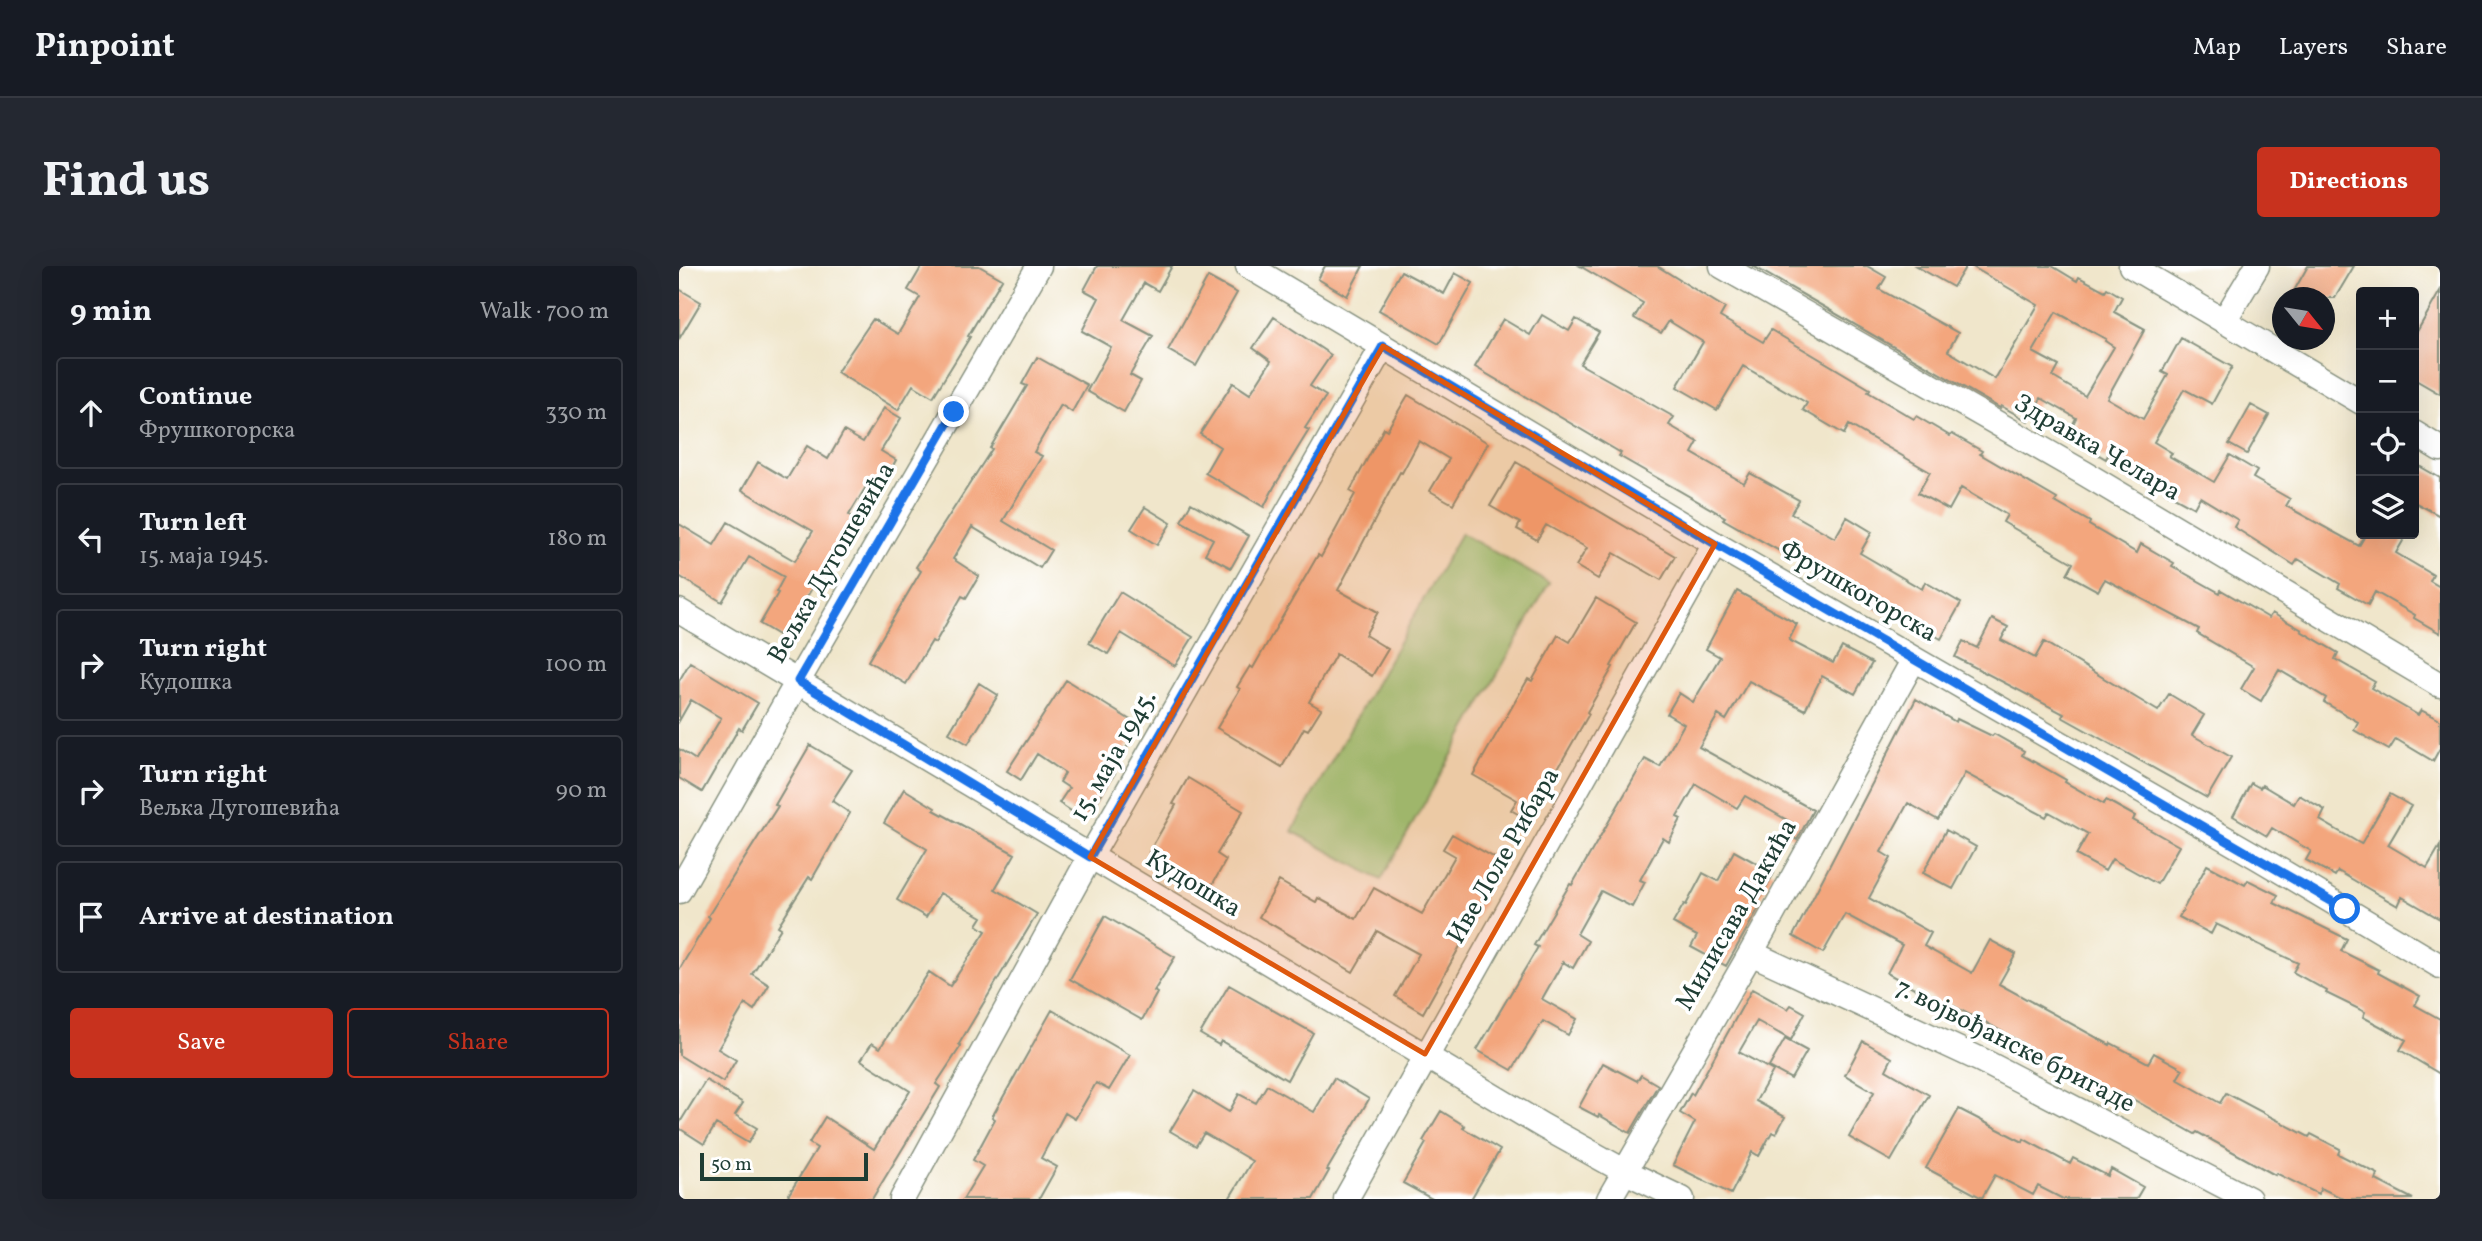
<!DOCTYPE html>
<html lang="en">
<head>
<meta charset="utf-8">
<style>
  body { margin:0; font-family:Vollkorn,serif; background:#242831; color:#f1f3f6 }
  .controls { position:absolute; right:21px; top:21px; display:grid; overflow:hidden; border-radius:7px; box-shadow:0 7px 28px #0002 }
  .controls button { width:63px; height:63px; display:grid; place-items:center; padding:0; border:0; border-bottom:2px solid #363941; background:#171b24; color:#f1f3f6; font:35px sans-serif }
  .compass { position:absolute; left:1593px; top:21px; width:63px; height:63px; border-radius:50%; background:#171b24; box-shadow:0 7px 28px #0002; rotate:120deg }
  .scale { position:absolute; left:21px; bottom:18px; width:168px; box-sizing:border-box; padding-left:7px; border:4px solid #1f3d34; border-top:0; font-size:19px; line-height:24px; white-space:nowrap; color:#1f3d34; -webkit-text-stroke:5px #fff; paint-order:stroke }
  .stop { position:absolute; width:21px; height:21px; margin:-16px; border:5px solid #1a73e8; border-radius:50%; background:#fff }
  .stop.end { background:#1a73e8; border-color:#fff; box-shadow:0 2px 7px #0008 }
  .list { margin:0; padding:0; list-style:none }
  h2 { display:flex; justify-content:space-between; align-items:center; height:91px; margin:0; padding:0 28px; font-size:30px }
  h2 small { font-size:23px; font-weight:400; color:#9ea1a6 }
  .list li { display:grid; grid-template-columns:46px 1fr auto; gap:21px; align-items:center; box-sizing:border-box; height:112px; margin:0 14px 14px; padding:0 14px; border:2px solid #363941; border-radius:7px }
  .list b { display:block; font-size:26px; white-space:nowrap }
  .list p { margin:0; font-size:23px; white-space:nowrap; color:#9ea1a6 }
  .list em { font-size:23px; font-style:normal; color:#9ea1a6 }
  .actions { display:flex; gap:14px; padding:21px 28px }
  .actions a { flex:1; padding:16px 0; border:2px solid #c8321e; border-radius:7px; text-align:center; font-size:24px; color:#c8321e }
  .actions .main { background:#c8321e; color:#fff }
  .icon { flex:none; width:38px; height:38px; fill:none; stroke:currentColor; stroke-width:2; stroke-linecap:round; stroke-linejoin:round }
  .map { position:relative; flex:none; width:1761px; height:933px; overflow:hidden; border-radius:7px }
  header { display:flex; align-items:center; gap:42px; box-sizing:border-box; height:98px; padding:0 35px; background:#171b24; border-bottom:2px solid #363941 }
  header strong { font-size:33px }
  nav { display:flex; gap:38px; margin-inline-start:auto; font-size:24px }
  .intro { display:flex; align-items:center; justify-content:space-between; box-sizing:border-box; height:168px; padding:0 42px }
  h1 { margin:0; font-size:49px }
  .button { padding:18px 32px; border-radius:7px; background:#c8321e; color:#fff; font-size:24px; font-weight:700 }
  main { display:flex; gap:42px; padding:0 42px }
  aside { flex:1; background:#171b24; border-radius:7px; box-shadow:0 7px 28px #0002 }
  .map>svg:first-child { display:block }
  .green { fill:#90cd82; stroke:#58855b; stroke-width:2 }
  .building { fill:#f3a67d; fill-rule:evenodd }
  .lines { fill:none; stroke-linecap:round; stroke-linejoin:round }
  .street-casing { stroke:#889280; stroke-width:27 }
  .street { stroke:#fff; stroke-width:24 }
  .route { stroke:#1a73e8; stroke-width:9 }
  .marked { fill:#de580e; fill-opacity:0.2; stroke:#de580e; stroke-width:5; stroke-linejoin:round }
  .labels { text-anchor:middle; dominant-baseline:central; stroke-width:7; stroke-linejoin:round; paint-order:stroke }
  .street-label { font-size:26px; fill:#1f3d34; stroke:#fff }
</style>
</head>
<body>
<header>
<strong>Pinpoint</strong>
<nav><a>Map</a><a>Layers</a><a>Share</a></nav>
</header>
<div class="intro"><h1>Find us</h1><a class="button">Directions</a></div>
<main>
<aside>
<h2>9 min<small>Walk · 700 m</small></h2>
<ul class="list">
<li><svg class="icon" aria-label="ahead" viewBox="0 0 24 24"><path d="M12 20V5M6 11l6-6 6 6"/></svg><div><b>Continue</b><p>Фрушкогорска</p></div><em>330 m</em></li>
<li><svg class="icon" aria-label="left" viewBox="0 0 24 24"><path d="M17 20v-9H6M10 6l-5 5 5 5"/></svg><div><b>Turn left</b><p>15. маја 1945.</p></div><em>180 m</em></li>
<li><svg class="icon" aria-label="right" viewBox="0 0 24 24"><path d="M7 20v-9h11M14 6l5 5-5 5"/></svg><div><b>Turn right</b><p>Кудошка</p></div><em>100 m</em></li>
<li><svg class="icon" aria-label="right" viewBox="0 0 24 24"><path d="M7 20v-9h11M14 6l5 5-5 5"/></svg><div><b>Turn right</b><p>Вељка Дугошевића</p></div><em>90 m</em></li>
<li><svg class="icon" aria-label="arrive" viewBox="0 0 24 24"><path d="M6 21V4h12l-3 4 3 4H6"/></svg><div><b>Arrive at destination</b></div></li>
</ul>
<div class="actions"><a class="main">Save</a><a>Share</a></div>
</aside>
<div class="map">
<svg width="1761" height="933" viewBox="0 0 1761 933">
  <rect width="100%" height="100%" fill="#fff"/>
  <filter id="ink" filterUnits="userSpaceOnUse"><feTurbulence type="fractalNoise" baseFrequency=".0143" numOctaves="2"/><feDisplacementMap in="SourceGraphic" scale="14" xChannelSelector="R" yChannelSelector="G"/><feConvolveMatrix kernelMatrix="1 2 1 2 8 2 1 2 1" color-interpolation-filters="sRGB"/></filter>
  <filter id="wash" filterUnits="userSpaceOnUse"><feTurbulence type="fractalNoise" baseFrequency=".00686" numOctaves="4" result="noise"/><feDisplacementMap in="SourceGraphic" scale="28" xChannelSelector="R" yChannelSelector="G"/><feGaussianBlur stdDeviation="1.57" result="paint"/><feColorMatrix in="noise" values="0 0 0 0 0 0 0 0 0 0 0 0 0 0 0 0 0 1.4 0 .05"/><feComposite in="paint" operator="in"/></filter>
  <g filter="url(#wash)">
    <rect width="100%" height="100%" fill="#f0e6cb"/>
    <!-- green -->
    <path class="green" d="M782,267L870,317L702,614L613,565Z"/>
    <g id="blocks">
      <!-- building -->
      <path class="building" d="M243,0H300L323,13L289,70L291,71L254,131L234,119L219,144L158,106L194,53L219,68L241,31L229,24Z
        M418,0H493L479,25L465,17L444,54L474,70L451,109L462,115L445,146L408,125L432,81L403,65L420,32L405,24Z
        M646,0H684L668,30L639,13Z
        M901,0H978L1046,42L1041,51L1084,76L1092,64L1191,123L1189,126L1235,153L1237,150L1271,170L1273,168L1303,185L1301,188L1378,233L1376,236L1411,256L1410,259L1458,287L1462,278L1495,297L1493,300L1541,327L1542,324L1590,352L1593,347L1623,364L1622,365L1659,387L1656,393L1696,416L1692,422L1739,449L1742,444L1761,454V482L1754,495L1717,473L1710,484L1675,464L1679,456L1645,436L1647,432L1600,404L1582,435L1562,423L1575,401L1518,367L1520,363L1426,313L1419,325L1388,308L1394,297L1324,256L1328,249L1282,222L1270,244L1239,227L1251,206L1170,159L1165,168L1124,144L1128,137L1064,100L1038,144L998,121L1024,76L990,55L982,67L955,52L964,37Z
        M1074,0H1188L1207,11L1200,23L1279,67L1269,85L1316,113L1359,39L1292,0H1373L1398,15L1400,11L1426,25L1428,22L1443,31L1435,46L1466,63L1428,132L1464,153L1489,109L1483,106L1502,72L1553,101L1533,138L1505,123L1475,176L1493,187L1490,190L1535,216L1551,189L1578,205L1574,212L1611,233L1607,240L1680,280L1687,268H1728L1717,287L1754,309L1751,315L1761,321V367L1735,352L1736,349L1696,326L1689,339L1659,322L1661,318L1619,293L1615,299L1555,261L1559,254L1521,231L1515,242L1486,226L1488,222L1429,189L1427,193L1410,183L1416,173L1393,160L1397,152L1362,132L1349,155L1322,140L1321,142ZM1377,46L1427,73L1426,75L1435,81L1406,130L1374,111L1380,100L1354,86Z
        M1237,0H1287L1274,21Z
        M1629,0H1675L1656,32H1611Z
        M722,5L765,28L776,7L794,17L760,78L700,44Z
        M529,11L558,27L517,100L489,84Z
        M0,23L22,36L0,73Z
        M1761,25V128L1735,113V71Z
        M863,49L890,65L897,53L920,66L901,98L995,151L990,159L1019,176L1013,187L1065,217L1071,207L1120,234L1112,247L1156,272L1168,251L1193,266L1181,287L1243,323L1246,316L1282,337L1262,373L1211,344L1208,350L1159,323L1134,308L1136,305L1044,253L1046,251L940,190L942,187L796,101L824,53L851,69Z
        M595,51L652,89L631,120L647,130L626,162L630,164L595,221L585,241L526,207L541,181L521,168L554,117L571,128L592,95L574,82Z
        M358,91L408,119L393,146L382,139L355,186L363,190L324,255L372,284L361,302L293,261L274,293L300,310L287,332L283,330L256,377L253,375L227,418L189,395L242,305L237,301L313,183L311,182L348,120L343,118Z
        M729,129L809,177L774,238L751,225L770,193L740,175L723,207L721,206L659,324L699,346L686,369L709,383L693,410L657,388L630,436L642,443L629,464L625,462L603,501L538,462L561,423L558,421L571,400L574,402L639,289L642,291L676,228L671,225L705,162L708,164Z
        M1572,139L1590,149L1568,188L1550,178Z
        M205,142L222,152L202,185L217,194L203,220L191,214L170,249L180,255L164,283L158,279L119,346L126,350L111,376L81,358L99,327L97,326L105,311L70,291L43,336L0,310V258L35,279L49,256L116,295L134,265L63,224L79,196L108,213L128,180L149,193L165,165L184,176Z
        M837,196L996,290L982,314L935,287L919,313L897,300L908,282L867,259L858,274L838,263L841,257L811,240Z
        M1735,197L1761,212V250L1735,236Z
        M512,237L570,270L552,302L526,288L534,273L502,255Z
        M466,241L492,257L478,279L452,263Z
        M1058,325L1118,358L1110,374L1154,397L1163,381L1193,397L1176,428L1143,410L1126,444L1070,415L1047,454L1039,449L1020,481L1134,544L1118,574L1107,568L1113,557L1066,530L1058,542L1017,518L998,551L1002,553L990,576L984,572L961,614L966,616L953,641L922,625L898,668L909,675L894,702L884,696L863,733L898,753L889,769L864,755L833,804L798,784L859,681L855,679L891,618L893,619L966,493L981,501L1005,458L988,448L1000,427L1014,436L1041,391L1027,383Z
        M441,326L514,371L496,400L442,367L429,388L410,377Z
        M917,332L957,356L932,400L934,401L908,446L910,448L849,554L832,544L838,534L794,509L849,413L853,415L879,369L891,376Z
        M1313,353L1329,361L1322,374L1356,392L1365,376L1479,445L1490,428L1525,449L1513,469L1552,491L1528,532L1383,451L1385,448L1276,391L1284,375L1298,382Z
        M11,396L79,437L63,464L60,462L23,526L0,512V483L17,494L42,452L12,434L0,455V415Z
        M387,414L461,460L433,505L436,507L406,554L380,537L390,522L381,516L386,507L358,488L342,514L328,505Z
        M300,417L319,429L289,478L270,467Z
        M1237,433L1277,456L1278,453L1313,470L1315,468L1345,485L1343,489L1387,514L1386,516L1425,538L1427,534L1456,550L1454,554L1500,580L1478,618L1433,593L1426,605L1397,589L1409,568L1370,546L1367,551L1286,507L1259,554L1229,537L1202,586L1212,592L1190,632L1252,667L1245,680L1293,707L1311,674L1337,688L1320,718L1431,779L1432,777L1469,797L1475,787L1504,803L1498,813L1541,837L1547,827L1630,871L1632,868L1661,883L1659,888L1699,908L1697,914L1734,933H1665L1642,922L1639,928L1597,907L1596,909L1518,866L1516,868L1443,827L1439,834L1345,781L1346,779L1301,753L1300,754L1267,736L1266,739L1208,707L1223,679L1166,648L1144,687L1114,670Z
        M131,479L173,504L153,535L171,547L133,613L130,611L99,660L102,662L73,708L90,719L75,744L66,738L39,783L57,794L44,816L0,789V704L31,652L29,650L99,540L96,539Z
        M509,512L564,545L538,588L547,594L532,621L470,586L497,539L494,538Z
        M1572,517L1581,522L1583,519L1615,538L1620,529L1646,544L1641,554L1682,578L1711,528L1732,540L1709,579L1748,602L1761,580V653L1723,631L1719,640L1659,605L1656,610L1627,594L1632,585L1593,562L1588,570L1554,550Z
        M225,523L256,542L255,544L336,588L316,623L358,648L280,778L282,780L257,818L261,821L193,933H107L138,882L130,877L146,851L195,883L231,825L182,794L193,777L201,782L250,706L271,720L307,665L298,659L303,651L261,627L247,651L218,634L248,583L205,557Z
        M1267,564L1297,581L1274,623L1244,607Z
        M773,568L823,596L803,633L806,635L744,747L716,730L740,688L698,665L674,706L580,651L600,615L637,636L639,632L677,653L695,622L743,648L776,590L764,583Z
        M1055,585L1095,607L1079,636L1082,638L1047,700L1012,681L1018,670L994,657L1005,638L1007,639L1024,607L1039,615Z
        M1528,599L1566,619L1569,614L1599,629L1595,637L1668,673L1662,685L1700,704L1699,707L1741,730L1736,739L1761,753V808L1721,784L1727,774L1684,751L1686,746L1647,727L1648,725L1614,706L1619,697L1537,658L1532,668L1500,651Z
        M426,650L496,691L475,725L478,727L463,754L391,713Z
        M550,719L634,767L608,814L542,775L540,779L521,768Z
        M1073,723L1109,743L1112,739L1126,747L1112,774L1078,755L1060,786L1094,805L1077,835L1106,851L1097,868L1093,866L1080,890L1073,886L1052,928L994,899L1016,856L1001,847L1012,827L1014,829Z
        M373,744L451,789L430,824L417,817L396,853L386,847L362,892L378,901L360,933H284L304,900L294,894L316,853L313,851Z
        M1106,773L1128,785L1112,813L1090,801Z
        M1184,775L1213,792L1207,804L1250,829L1212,895L1170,871L1195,826L1166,809Z
        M924,797L958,815L962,809L979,819L951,867L920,849L919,851L900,841Z
        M655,812L690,833L648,904L650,905L634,933H550L573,895L525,867L517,880L491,865L515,825L550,846L560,828L577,837L588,819L635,846Z
        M27,814L64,837L56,849L78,862L69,877L37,858L25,878L0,862V858Z
        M1280,843L1344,876L1345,873L1391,898L1394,892L1429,910L1432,903L1464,921L1457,933H1384L1359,920L1354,929L1316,909L1303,932L1247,902Z
        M762,845L786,860L784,862L821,884L792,933H753L724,917L747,877L744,875Z"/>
    </g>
  </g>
  <g filter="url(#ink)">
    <use href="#blocks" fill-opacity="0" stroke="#889280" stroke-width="2"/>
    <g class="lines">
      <!-- street casing -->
      <g class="street-casing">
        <path id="street" d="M569,0L1036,278L1580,592L1761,700
          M1043,0L1405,207L1761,419
          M1452,0L1682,136
          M1545,55L1578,0
          M1735,167L1761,183
          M0,345L864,860L945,905L1003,933
          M0,625L119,415L360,0
          M1072,687L1302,794L1570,933
          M223,933L411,591L704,80
          M667,933L1036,278
          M930,933L1072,687L1235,393"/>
      </g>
      <!-- street -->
      <use href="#street" class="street"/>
    </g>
  </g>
  <g class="lines" filter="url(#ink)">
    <!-- route -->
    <path class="route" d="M275,146L119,415L411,591L704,80L1036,278L1666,643"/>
  </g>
  <!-- marked area -->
  <path class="marked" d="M704,80L1036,278L746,788L411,591Z"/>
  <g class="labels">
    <!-- street labels -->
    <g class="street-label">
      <text transform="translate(1418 182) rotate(30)">Здравка Челара</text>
      <text transform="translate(153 297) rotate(-60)">Вељка Дугошевића</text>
      <text transform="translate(1179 326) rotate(30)">Фрушкогорска</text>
      <text transform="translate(435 490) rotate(-60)">15. маја 1945.</text>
      <text transform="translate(825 590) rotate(-60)">Иве Лоле Рибара</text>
      <text transform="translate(514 618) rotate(31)">Кудошка</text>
      <text transform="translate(1058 649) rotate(-60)">Милисава Дакића</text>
      <text transform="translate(1336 780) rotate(27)">7. војвођанске бригаде</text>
    </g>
  </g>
</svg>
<div class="controls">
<button>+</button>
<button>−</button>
<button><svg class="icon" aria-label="locate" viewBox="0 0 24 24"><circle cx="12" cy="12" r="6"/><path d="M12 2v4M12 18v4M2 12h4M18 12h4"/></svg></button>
<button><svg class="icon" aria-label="layers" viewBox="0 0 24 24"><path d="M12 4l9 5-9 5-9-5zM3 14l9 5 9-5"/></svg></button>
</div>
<svg class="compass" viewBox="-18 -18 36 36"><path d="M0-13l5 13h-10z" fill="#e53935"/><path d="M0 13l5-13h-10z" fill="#9ea1a6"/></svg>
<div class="scale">50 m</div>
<div class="stop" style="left:1666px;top:643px"></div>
<div class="stop end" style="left:275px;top:146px"></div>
</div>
</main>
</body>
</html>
